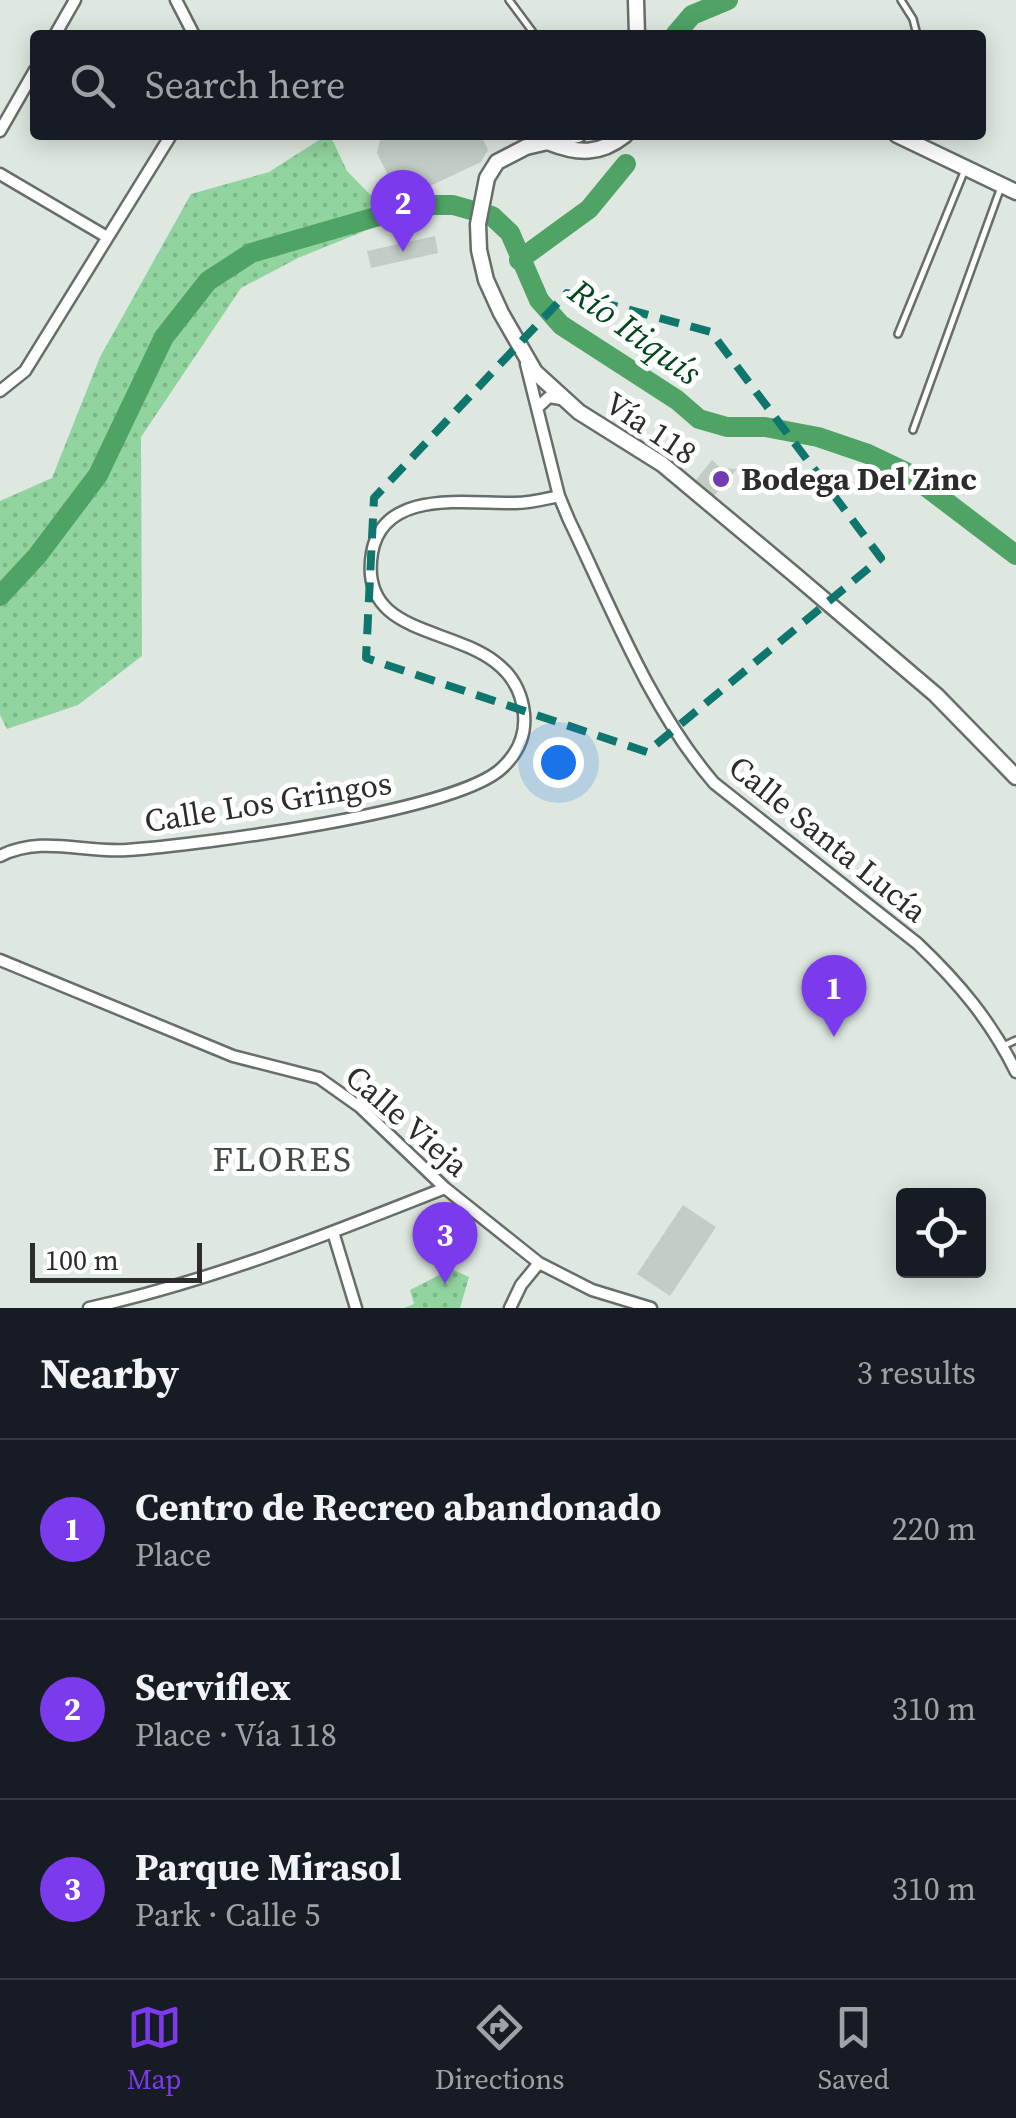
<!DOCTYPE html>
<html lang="en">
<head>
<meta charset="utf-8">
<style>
  body { margin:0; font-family:"Source Serif 4",serif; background:#20242c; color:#f1f3f6 }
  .controls { position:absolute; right:30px; bottom:30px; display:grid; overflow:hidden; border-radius:10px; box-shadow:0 5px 25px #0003 }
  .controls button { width:90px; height:90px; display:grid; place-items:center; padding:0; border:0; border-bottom:2px solid #363941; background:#171b24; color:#f1f3f6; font:50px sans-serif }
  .scale { position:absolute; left:30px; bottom:25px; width:172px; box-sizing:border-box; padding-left:10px; border:5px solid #2a2d2a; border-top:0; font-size:28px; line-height:35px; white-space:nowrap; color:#2a2d2a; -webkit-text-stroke:8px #fff; paint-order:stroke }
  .you { position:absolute; left:558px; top:762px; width:35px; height:35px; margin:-25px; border:8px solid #fff; border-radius:50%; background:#1a73e8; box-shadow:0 0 0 15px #1a73e833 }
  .badge { display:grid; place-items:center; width:65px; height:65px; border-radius:50%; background:#7c3aed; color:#fff; font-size:32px; font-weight:700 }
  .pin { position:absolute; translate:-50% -82px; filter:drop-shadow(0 2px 5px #0008) }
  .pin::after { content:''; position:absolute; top:52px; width:35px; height:30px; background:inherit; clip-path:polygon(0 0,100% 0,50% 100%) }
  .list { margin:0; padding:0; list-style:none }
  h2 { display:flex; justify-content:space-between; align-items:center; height:130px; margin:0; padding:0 40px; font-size:42px }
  h2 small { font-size:32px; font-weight:400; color:#9ea1a6 }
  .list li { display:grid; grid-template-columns:65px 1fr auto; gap:30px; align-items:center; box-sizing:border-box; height:180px; padding:0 40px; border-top:2px solid #363941 }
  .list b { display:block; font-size:38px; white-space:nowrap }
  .list p { margin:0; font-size:32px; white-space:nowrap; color:#9ea1a6 }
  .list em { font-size:32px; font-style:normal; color:#9ea1a6 }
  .icon { flex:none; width:55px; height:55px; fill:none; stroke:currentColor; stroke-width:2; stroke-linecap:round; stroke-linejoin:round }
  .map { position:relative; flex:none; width:1016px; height:1308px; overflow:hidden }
  .search { position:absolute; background:#171b24; box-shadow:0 5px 25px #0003; left:30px; right:30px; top:30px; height:110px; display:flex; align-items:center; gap:25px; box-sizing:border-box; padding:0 35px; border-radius:10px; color:#9ea1a6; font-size:38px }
  .sheet { height:670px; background:#171b24 }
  nav { display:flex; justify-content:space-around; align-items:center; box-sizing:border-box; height:140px; border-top:2px solid #363941; background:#171b24; font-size:28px; color:#9ea1a6 }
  nav a { display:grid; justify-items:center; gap:5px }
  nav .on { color:#7c3aed }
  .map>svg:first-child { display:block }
  .green { fill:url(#green-dots) }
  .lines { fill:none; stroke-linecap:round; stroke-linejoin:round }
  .river { stroke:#4ea365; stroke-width:20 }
  .building { fill:#c3cdc5 }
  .lane-casing { stroke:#656e67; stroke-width:10 }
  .street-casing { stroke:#656e67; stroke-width:15 }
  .secondary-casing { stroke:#656e67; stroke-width:19 }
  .lane { stroke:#fff; stroke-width:5 }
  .street { stroke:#fff; stroke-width:10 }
  .secondary { stroke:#fff; stroke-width:14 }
  .marked { fill:none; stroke:#0f766e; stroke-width:8; stroke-dasharray:20 12; stroke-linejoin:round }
  .poi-dot { fill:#713bb2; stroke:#fff; stroke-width:4 }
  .labels { text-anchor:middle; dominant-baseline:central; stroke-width:10; stroke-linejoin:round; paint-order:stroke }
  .street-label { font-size:32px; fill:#2a2d2a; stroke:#fff }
  .poi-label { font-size:32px; font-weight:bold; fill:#2a2d2a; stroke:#fff; text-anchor:start }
  .water-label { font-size:35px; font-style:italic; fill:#02461e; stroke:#fff }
  .neighbourhood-label { font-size:35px; letter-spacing:2.5px; fill:#434b44; stroke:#fff }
</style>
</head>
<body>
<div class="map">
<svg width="1016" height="1308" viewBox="0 0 1016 1308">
  <defs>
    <pattern id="green-dots" width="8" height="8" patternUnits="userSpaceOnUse" patternTransform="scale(2.5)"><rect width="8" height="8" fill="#91d49f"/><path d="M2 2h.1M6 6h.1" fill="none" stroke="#7db689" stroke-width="1.8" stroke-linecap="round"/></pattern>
  </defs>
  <rect width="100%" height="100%" fill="#dee8e0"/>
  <!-- green -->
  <path class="green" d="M327,135H330L347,171L394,219L298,258L241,288L141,437L142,656L78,705L7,729L0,715V501L52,478L100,357L191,194L269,172Z
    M451,1269L469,1277L460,1308H404L414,1304L410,1290Z"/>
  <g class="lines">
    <!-- river -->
    <path class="river" d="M675,35L692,15L728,0
      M519,260L589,209L626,164
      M0,596L37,556L98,475L164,337L208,281L251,253L417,205H453L492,216L510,233L539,300L561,325L677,400L699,419L727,427H765L818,437L868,454L908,473L1016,555"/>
  </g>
  <!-- building -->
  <path class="building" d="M385,135H481L488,150L481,162L400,200L377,153L380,140Z
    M435,236L438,253L371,268L367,251Z
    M712,460L721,468L737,469L714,496L695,481Z
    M683,1205L716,1227L670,1296L637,1274Z"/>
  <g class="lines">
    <!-- lane casing -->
    <g class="lane-casing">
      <path id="lane" d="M509,0L535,35
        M901,0L913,19L917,35
        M898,334L964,172
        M913,430L1001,187
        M1003,1046L1016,1040"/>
    </g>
    <!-- street casing -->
    <g class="street-casing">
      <path id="street" d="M176,0L194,35
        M55,35L75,0
        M0,131L35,70
        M0,174L107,237
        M526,364L559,496L569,520C612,609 649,707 714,783L918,944C958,982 991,1021 1016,1072
        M0,391L25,371L171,135
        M537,408L549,397L561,399
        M0,856C42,835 83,853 127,850C198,845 456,812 502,768C518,753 526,735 524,714C514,612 354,659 372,553C383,488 467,504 515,503C530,503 545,499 559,496
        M0,960L233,1056L319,1078L360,1107L445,1188L539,1263L592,1290L651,1308
        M333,1232L356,1308
        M89,1308C211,1281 329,1234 445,1188
        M510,1308L521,1285L539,1263"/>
    </g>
    <!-- secondary casing -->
    <g class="secondary-casing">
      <path id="secondary" d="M636,0L637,35
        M578,135L526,147L497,162L487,178L478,224L479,250L486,280L501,313L535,372L579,412L662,464L795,575L936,695L1016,777
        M897,135L1016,192
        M550,143C578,154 600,155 625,135"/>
    </g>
    <!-- lane -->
    <use href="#lane" class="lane"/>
    <!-- street -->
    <use href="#street" class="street"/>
    <!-- secondary -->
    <use href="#secondary" class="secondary"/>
  </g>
  <!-- marked area -->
  <path class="marked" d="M567,293L711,332L881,558L647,752L366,658L374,498Z"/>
  <!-- markers -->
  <circle class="poi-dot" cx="721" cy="479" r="10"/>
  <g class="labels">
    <!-- street labels -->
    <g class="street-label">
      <text transform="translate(651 428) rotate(34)">Vía 118</text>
      <text transform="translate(268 802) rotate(-9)">Calle Los Gringos</text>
      <text transform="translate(828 839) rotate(39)">Calle Santa Lucía</text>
      <text transform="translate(407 1121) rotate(41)">Calle Vieja</text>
    </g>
    <!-- poi labels -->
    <g class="poi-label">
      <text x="741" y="479">Bodega Del Zinc</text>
    </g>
    <!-- water labels -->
    <g class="water-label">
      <text transform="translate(635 332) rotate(36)">Río Itiquís</text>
    </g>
    <!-- neighbourhood labels -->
    <g class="neighbourhood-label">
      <text x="283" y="1159">FLORES</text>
    </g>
  </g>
</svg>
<div class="controls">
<button><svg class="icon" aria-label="locate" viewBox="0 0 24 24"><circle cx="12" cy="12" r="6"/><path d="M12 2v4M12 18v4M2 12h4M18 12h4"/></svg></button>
</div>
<div class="scale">100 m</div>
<div class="you"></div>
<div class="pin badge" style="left:834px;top:1037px">1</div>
<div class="pin badge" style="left:403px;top:252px">2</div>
<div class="pin badge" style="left:445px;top:1284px">3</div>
<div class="search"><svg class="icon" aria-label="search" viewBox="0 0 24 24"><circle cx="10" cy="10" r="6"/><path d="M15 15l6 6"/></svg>Search here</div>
</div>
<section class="sheet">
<h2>Nearby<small>3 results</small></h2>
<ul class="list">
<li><span class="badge">1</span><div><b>Centro de Recreo abandonado</b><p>Place</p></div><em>220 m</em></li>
<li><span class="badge">2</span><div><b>Serviflex</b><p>Place · Vía 118</p></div><em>310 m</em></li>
<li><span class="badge">3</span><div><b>Parque Mirasol</b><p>Park · Calle 5</p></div><em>310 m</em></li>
</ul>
</section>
<nav>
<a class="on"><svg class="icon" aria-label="map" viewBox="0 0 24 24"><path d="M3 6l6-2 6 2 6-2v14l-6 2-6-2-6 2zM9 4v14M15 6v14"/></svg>Map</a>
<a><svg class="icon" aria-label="directions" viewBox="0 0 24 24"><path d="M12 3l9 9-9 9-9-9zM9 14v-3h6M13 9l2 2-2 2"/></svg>Directions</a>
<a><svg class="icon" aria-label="saved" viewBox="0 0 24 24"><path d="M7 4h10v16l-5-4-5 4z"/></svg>Saved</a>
</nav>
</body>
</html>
